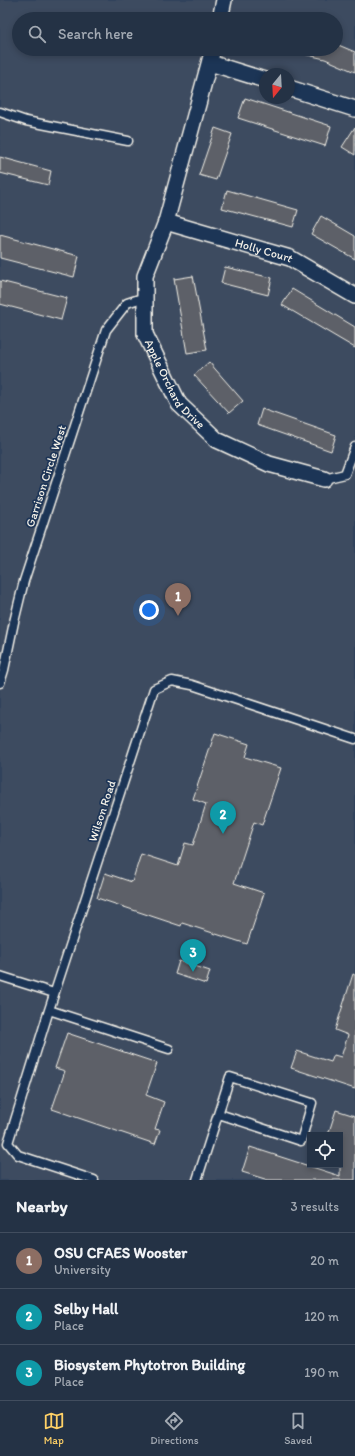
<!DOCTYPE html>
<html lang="en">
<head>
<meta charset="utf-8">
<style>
  body { margin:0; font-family:Itim,sans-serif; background:#2c3a4c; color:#f1f3f6 }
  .controls { position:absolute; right:12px; bottom:12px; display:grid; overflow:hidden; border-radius:0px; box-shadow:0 2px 6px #0003 }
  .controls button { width:36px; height:36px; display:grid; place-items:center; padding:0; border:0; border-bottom:1px solid #414d5e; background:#243245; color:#f1f3f6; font:20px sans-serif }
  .compass { position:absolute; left:259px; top:68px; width:36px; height:36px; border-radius:50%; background:#243245; box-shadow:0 2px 6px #0003; rotate:198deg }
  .you { position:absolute; left:149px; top:610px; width:14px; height:14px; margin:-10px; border:3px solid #fff; border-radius:50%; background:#1a73e8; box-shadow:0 0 0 6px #1a73e833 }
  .badge { display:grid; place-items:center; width:26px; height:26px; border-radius:50%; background:#ffd166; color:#fff; font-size:13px; font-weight:700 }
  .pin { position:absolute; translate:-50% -33px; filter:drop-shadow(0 1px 2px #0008) }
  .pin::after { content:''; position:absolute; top:21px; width:14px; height:12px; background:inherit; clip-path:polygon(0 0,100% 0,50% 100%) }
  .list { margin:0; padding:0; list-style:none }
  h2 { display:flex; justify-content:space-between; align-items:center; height:52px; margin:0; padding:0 16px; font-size:17px }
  h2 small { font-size:13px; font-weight:400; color:#a3aab3 }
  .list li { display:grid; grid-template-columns:26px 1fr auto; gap:12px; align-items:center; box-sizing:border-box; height:56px; padding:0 16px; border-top:1px solid #414d5e }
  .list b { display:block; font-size:15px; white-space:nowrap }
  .list p { margin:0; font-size:13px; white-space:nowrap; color:#a3aab3 }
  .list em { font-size:13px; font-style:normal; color:#a3aab3 }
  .icon { flex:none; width:22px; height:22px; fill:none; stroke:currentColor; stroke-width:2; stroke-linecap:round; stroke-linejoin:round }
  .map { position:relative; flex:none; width:355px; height:1180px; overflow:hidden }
  .search { position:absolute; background:#243245; box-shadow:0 2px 6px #0003; left:12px; right:12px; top:12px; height:44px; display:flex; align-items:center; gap:10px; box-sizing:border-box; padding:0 14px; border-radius:22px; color:#a3aab3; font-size:15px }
  .sheet { height:220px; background:#243245 }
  nav { display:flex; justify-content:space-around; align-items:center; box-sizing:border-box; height:56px; border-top:1px solid #414d5e; background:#243245; font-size:11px; color:#a3aab3 }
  nav a { display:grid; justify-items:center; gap:2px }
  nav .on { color:#ffd166 }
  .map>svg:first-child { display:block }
  .built { fill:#3e4b60; fill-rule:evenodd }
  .building { fill:#5d6168; stroke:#f4f1e8 }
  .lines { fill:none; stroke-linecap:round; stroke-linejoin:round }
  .service-casing { stroke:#f4f1e8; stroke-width:11 }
  .minor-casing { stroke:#f4f1e8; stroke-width:18 }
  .service { stroke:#1d3557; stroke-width:8 }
  .minor { stroke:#1d3557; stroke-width:15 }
  .labels { text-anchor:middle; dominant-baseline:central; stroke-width:3.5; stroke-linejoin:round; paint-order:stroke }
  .street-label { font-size:12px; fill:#f4f1e8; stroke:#1d3557 }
</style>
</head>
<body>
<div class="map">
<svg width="355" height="1180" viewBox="0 0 355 1180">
  <rect width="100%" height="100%" fill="#30425c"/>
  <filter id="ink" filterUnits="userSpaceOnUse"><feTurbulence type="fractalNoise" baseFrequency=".025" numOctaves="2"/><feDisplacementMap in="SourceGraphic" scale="8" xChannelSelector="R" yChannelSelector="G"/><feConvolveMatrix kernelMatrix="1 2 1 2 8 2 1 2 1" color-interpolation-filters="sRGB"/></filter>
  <g filter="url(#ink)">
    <!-- built -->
    <path class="built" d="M0,0H355V1180H0ZM19,19H336V49H19ZM265,74H289V98H265ZM310,1135H340V1165H310Z"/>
    <!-- building -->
    <path class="building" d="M336,44L355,52V72L325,59L299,53V49H336Z
      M245,98L331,126L325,146L238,118Z
      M355,127V155L342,147Z
      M215,128L232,134L216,180L199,175Z
      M0,157L51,171L48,185L0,173Z
      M227,190L298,210L293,227L222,208Z
      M321,216L355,236V259L311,234Z
      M0,235L79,256L74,277L0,258Z
      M225,267L272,278L268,295L221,283Z
      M193,276L207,350L187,353L174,279Z
      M0,281L67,298L61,320L0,304Z
      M292,289L355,327V348L282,305Z
      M209,362L243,401L229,413L194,375Z
      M262,409L336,435L331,451L257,425Z
      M215,733L249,744L245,757L281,768L262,825L254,822L234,883L264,893L247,944L182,923L181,926L97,898L105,873L132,882L141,854L178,866L185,843L193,845L206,804L193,799Z
      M179,961L210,971L206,984L175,974Z
      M353,974L355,975V1089L291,1068L297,1051L331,1062L334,1055L341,1057L348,1035L335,1030Z
      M67,1033L157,1063L146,1095L164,1102L155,1129L160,1130L155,1144L52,1109L65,1071L55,1068Z
      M336,1110L355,1116V1180H268L242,1172L250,1147L340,1176V1135H328Z"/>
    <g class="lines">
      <!-- service casing -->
      <g class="service-casing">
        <path id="service" d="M0,112L26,121L128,141
          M324,479L345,474L355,447
          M0,683L4,670L14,622L24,581L106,330L127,303L145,297
          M0,976L54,993
          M49,1010L169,1049
          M94,1180L18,1155L8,1143L49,1010L154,689L172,681L192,685L355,739
          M197,1180L230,1077L312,1103L301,1141L219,1114"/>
      </g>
      <!-- minor casing -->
      <g class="minor-casing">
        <g id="minor">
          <path d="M220,19L224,0"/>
          <path id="s1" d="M213,49L166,222L145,276V334L179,404L217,440L269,464L324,479"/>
          <path d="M210,63L265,80"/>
          <path d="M289,88L355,109"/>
          <path id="s2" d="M166,222L290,258L355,296"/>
        </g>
      </g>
      <!-- service -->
      <use href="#service" class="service"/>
      <!-- minor -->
      <use href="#minor" class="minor"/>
    </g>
  </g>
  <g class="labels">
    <!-- street labels -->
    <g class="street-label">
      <text stroke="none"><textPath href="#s2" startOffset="102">Holly Court</textPath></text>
      <text stroke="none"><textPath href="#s1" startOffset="354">Apple Orchard Drive</textPath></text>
      <text transform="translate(46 476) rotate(-72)">Garrison Circle West</text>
      <text transform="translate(102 811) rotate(-72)">Wilson Road</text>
    </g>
  </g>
</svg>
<div class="controls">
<button><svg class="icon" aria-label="locate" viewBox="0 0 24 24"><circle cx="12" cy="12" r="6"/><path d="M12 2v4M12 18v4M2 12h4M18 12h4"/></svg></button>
</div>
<svg class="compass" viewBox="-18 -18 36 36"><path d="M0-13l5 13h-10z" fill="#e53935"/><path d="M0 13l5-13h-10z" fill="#a3aab3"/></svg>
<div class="you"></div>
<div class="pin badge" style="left:178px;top:616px;background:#8d6e63">1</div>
<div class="pin badge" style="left:223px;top:834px;background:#0f9aa8">2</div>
<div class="pin badge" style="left:193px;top:972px;background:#0f9aa8">3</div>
<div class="search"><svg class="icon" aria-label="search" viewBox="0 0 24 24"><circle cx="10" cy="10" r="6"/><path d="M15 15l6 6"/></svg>Search here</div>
</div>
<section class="sheet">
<h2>Nearby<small>3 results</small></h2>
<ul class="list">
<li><span class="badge" style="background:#8d6e63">1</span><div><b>OSU CFAES Wooster</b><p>University</p></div><em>20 m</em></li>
<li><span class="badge" style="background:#0f9aa8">2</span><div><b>Selby Hall</b><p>Place</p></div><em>120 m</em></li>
<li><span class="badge" style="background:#0f9aa8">3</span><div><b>Biosystem Phytotron Building</b><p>Place</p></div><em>190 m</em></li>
</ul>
</section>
<nav>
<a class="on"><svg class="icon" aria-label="map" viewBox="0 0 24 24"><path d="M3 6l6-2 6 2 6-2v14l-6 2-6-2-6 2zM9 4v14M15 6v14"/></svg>Map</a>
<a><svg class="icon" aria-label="directions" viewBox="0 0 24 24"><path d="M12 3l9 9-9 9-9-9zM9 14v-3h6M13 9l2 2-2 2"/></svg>Directions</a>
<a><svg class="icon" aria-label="saved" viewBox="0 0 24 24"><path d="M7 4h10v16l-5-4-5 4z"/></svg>Saved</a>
</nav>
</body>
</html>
